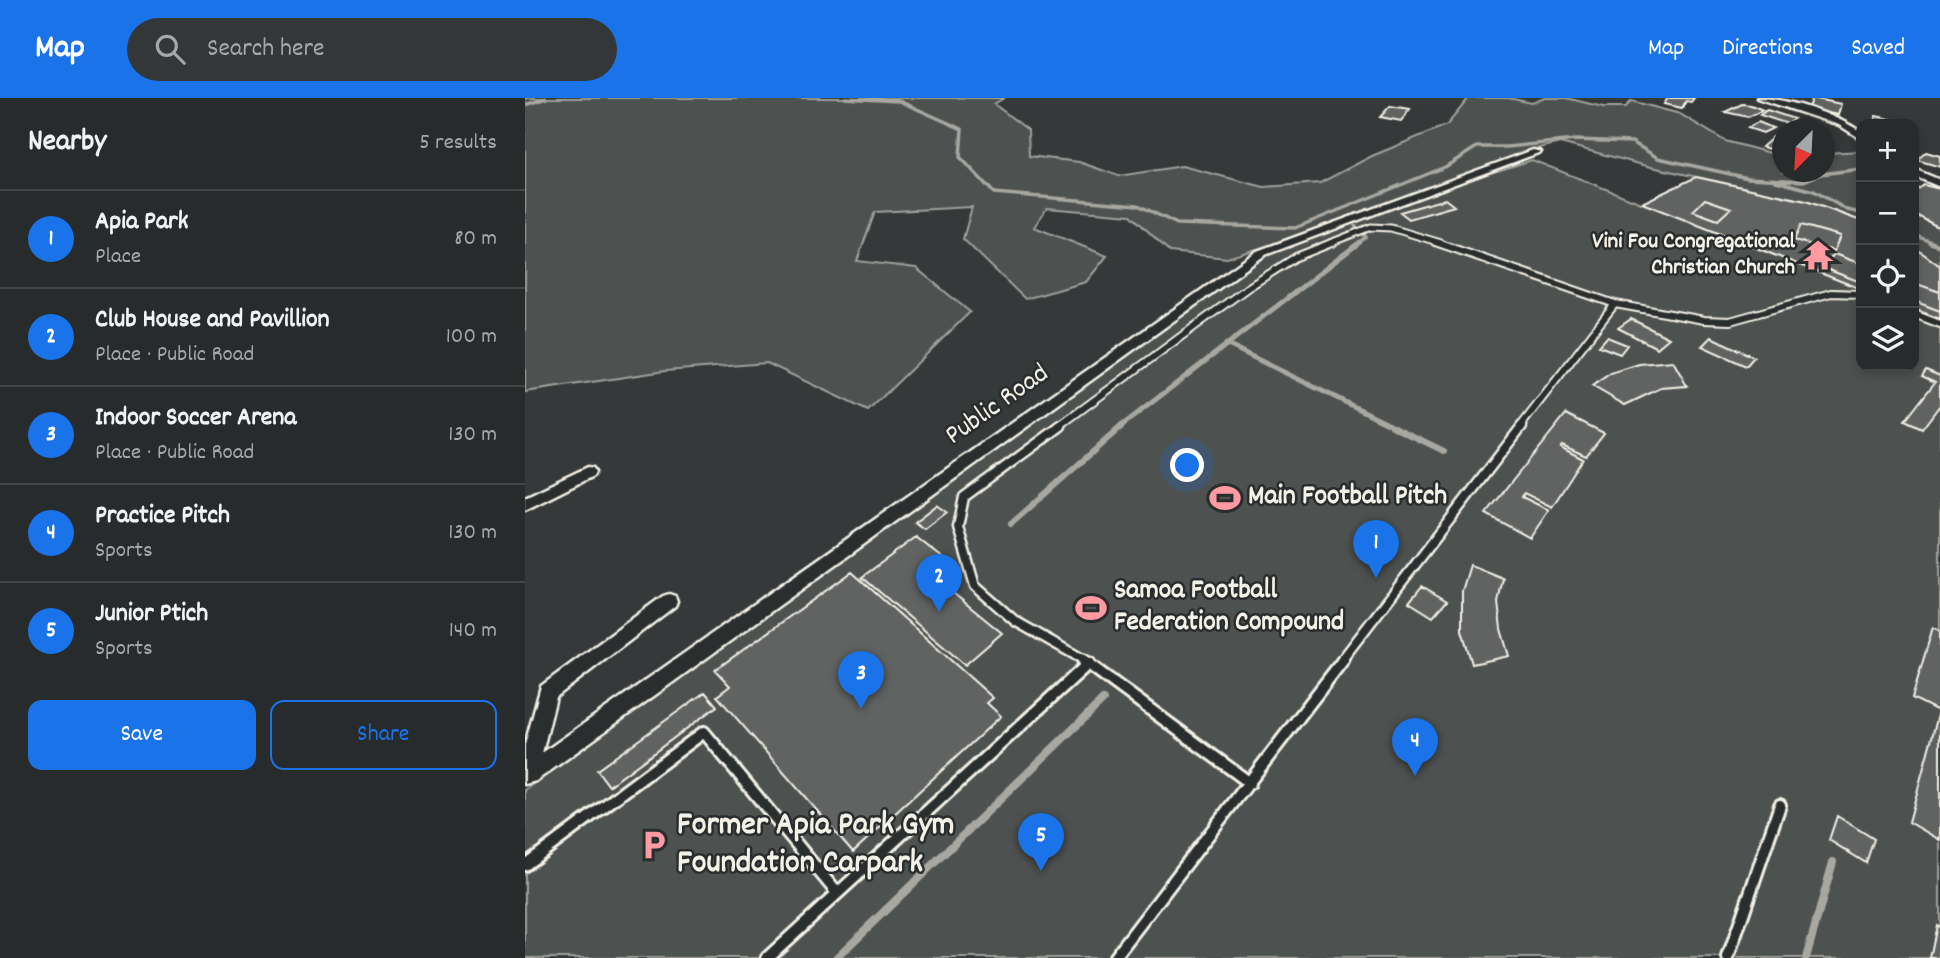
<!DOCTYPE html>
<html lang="en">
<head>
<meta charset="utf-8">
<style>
  body { margin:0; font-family:Dekko,sans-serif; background:#343737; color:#f1f3f6 }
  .controls { position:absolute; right:21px; top:21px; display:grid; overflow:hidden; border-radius:14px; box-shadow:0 4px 10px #0003 }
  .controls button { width:63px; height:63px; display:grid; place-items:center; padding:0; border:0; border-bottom:2px solid #444747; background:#282b2b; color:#f1f3f6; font:35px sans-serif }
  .compass { position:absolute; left:1247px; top:21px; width:63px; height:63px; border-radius:50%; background:#282b2b; box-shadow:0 4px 10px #0003; rotate:204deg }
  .you { position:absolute; left:663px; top:368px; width:24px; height:24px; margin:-18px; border:5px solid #fff; border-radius:50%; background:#1a73e8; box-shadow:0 0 0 10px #1a73e833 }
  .badge { display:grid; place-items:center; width:46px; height:46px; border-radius:50%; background:#1a73e8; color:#fff; font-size:23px; font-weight:700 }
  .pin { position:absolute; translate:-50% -58px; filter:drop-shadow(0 2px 4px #0008) }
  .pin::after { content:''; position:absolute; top:37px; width:24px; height:21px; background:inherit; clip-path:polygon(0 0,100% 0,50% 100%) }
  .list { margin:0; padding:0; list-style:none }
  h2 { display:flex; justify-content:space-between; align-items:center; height:91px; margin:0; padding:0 28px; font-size:30px }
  h2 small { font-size:23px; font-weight:400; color:#a5a7a9 }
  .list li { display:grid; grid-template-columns:46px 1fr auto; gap:21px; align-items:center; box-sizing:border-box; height:98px; padding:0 28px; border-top:2px solid #444747 }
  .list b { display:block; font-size:26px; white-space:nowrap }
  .list p { margin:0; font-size:23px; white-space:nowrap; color:#a5a7a9 }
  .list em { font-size:23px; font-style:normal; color:#a5a7a9 }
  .actions { display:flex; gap:14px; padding:21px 28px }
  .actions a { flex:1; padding:16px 0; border:2px solid #1a73e8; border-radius:14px; text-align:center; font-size:24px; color:#1a73e8 }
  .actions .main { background:#1a73e8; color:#fff }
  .icon { flex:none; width:38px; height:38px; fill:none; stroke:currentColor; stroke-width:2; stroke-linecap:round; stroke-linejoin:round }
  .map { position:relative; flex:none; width:1415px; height:860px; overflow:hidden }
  header { display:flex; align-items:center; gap:42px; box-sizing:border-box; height:98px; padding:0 35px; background:#1a73e8; color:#fff }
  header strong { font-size:33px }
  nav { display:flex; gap:38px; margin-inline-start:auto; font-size:24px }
  .search { width:490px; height:63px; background:#343737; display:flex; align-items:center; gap:18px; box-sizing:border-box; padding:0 24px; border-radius:38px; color:#a5a7a9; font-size:26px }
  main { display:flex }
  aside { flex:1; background:#282b2b }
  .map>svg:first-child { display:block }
  .green { fill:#4e514f; stroke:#a1a19c; stroke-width:2 }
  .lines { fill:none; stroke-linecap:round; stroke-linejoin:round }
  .stream-far3 { stroke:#a8a7a1; stroke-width:3.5 }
  .stream-far2 { stroke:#a8a7a1; stroke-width:5 }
  .stream-far1 { stroke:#a8a7a1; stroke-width:6 }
  .stream { stroke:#a8a7a1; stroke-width:8 }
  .building { fill:#616362; stroke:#f4f1e8; stroke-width:2 }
  .service-far3-casing { stroke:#f4f1e8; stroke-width:9 }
  .service-far2-casing { stroke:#f4f1e8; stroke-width:10 }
  .service-far1-casing { stroke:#f4f1e8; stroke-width:13 }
  .service-casing { stroke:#f4f1e8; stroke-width:16 }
  .minor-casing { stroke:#f4f1e8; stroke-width:5 }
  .service-far3 { stroke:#2a2d2e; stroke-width:5 }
  .service-far2 { stroke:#2a2d2e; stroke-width:6 }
  .service-far1 { stroke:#2a2d2e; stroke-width:8 }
  .service { stroke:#2a2d2e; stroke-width:10 }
  .minor { fill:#2a2d2e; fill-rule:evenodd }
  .labels { text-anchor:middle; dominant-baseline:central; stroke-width:5; stroke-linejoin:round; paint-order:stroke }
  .far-poi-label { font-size:23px; font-weight:bold; fill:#f4f1e8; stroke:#2a2d2e; text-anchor:end }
  .street-label { font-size:28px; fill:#f4f1e8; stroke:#2a2d2e }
  .poi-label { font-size:28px; font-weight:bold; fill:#f4f1e8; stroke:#2a2d2e; text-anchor:start }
  .near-poi-label { font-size:33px; font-weight:bold; fill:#f4f1e8; stroke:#2a2d2e; text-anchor:start }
</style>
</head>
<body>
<header>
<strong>Map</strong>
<div class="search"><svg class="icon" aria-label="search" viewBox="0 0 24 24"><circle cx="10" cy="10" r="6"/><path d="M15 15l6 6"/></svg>Search here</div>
<nav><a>Map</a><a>Directions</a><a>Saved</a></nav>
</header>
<main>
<aside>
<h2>Nearby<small>5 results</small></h2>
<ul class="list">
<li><span class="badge">1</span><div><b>Apia Park</b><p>Place</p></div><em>80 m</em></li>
<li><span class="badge">2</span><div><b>Club House and Pavillion</b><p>Place · Public Road</p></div><em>100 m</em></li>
<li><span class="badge">3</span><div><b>Indoor Soccer Arena</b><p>Place · Public Road</p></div><em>130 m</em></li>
<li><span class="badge">4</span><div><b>Practice Pitch</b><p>Sports</p></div><em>130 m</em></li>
<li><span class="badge">5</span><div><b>Junior Ptich</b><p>Sports</p></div><em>140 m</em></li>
</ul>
<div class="actions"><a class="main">Save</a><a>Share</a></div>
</aside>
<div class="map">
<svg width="1415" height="860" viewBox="0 0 1415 860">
  <rect width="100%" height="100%" fill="#363939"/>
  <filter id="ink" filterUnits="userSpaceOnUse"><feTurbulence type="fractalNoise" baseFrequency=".0143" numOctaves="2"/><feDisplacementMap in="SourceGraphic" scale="14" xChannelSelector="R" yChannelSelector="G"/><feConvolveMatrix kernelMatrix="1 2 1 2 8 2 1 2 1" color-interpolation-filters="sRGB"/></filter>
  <g filter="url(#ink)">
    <!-- green -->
    <path class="green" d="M0,0H479L469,6L503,32L504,58L554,64L594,78L657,68L739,89L795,85L847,58L922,27L944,0H983L1007,5L1020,0H1041L1078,9H1101L1106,3L1155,16L1200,43L1257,58L1258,74H1300V55L1336,53V123L1281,103L1122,68L1035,45L998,54L889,99L1007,62L1336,191V268H1389V212L1415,222V860H0V692L729,154L794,132L702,160L645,154L606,117L522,110L509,129L582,158L561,184L500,201L438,141L447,109L350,114L332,163L391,170L445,214L343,313L242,265L140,273L0,294Z
      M1389,116L1415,130V168L1389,149Z"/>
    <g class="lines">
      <!-- stream-far3 -->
      <path class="stream-far3" d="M320,0L374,3L437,31L435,59L469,95L613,107L652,126L770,130L920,69L952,49H982L1050,42L1107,44L1133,60L1223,80L1279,83L1296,76L1336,71
        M0,7L21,0
        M1251,83L1289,93L1322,112L1336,115
        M830,128L841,139L833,145
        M1389,137L1409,145"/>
      <!-- stream-far2 -->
      <path class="stream-far2" d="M1405,144L1415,148
        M701,246L871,329
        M595,329L835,144"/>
      <!-- stream-far1 -->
      <path class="stream-far1" d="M867,328L919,353
        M486,426L597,328"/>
      <!-- stream -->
      <path class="stream" d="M311,860L578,602
        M1281,860L1308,764"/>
    </g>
    <!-- building -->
    <path class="building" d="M1143,0H1169L1166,4L1161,3L1157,10L1139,6Z
      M1287,0L1316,6L1313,17L1284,11Z
      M1217,6L1226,7L1238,12L1223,19L1200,14Z
      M865,8L885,11L876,23L855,19Z
      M1242,12L1269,21L1263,26L1235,17Z
      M1351,18L1387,26H1348Z
      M1233,24L1248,30L1238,35L1223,30Z
      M1248,39L1258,42V47L1251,53L1237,49Z
      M1401,54L1415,58V69L1392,62Z
      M1171,79L1281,103L1336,123V191L1117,105Z
      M1399,87L1415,91V130L1389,116V94Z
      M920,101L929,108L884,121L875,114Z
      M1180,101L1206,110L1193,122L1168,113Z
      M1276,127L1315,138L1309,153L1269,142Z
      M1389,149L1415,168V221L1389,211Z
      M1287,156L1304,162L1309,156L1336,166V180L1333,183L1280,163Z
      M1389,185L1415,194V213L1389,203Z
      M1106,221L1144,240L1132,250L1093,230Z
      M1082,239L1102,247L1095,256L1074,248Z
      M1186,239L1229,259L1221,268L1177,248Z
      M1148,263L1162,288L1136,290L1100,307L1067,288L1086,275L1114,266Z
      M1401,272L1415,278V307L1397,331L1380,323L1410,284L1397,278Z
      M1041,316L1079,335L1061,358L1037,347L1035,349L1058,361L1027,409L999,395L997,399L1024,412L1005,440L961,416Z
      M412,407L422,414L400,431L390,424Z
      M391,439L419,461L394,480L409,492L417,486L477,535L440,567L337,479Z
      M945,467L978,480L973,504L976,531L984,558L947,566L937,532V493Z
      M327,474L468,600L462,605L476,618L328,754L192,598L205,588L190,572Z
      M897,488L922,503L908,519L884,504Z
      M1408,529L1415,533V614L1387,600Z
      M180,594L192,608L84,688L72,672Z
      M1413,617L1415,618V742L1384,724Z
      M1312,718L1349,741L1341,765L1304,742Z
      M1412,827L1415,829V860H1405Z"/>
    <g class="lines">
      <!-- service-far3 casing -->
      <g class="service-far3-casing">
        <path id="service-far3" d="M805,145L846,129L866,130L916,145"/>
      </g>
      <!-- service-far2 casing -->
      <g class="service-far2-casing">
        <path id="service-far2" d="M910,144L1090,206L1179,222L1205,223L1306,195L1336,196
          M1389,216L1415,226
          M533,329L722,190L771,159L809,144
          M995,329L1090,206"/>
      </g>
      <!-- service-far1 casing -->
      <g class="service-far1-casing">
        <path id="service-far1" d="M536,328L439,399L433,429L450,488L490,523L561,563
          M816,563L997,328"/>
      </g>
      <!-- service casing -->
      <g class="service-casing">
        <path id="service" d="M558,562L725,685
          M0,767L179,634L312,795
          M242,860L564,565
          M589,860L818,562
          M1203,860L1255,707"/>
      </g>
      <!-- minor casing -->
      <g class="minor-casing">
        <path id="minor" d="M1232,0C1262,0 1312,17 1336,34V41L1314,27Z
          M1008,52L1016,54L740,157L11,683L0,686V647L16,588L138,498L144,496L150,498L152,503L150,508L31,599L17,655L732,153Z
          M1389,71L1415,82V89L1389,78Z
          M63,369L68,370L70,374L68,378L0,412V399Z"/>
      </g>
      <!-- service-far3 -->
      <use href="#service-far3" class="service-far3"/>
      <!-- service-far2 -->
      <use href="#service-far2" class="service-far2"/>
      <!-- service-far1 -->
      <use href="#service-far1" class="service-far1"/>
      <!-- service -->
      <use href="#service" class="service"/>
      <!-- minor -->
      <use href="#minor" class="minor"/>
    </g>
  </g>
  <!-- icons -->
  <defs>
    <g id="temple-bare" transform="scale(2.415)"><path d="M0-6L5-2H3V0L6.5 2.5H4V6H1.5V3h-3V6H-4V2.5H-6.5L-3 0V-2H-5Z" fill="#ff9aa2" stroke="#2a2d2e" stroke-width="2.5" paint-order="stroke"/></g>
    <g id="stadium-bare" transform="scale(2.415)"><path d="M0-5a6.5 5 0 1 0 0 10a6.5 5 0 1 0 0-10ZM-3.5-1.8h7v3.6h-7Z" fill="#ff9aa2" stroke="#2a2d2e" stroke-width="2.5" paint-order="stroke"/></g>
    <g id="parking-bare" transform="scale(2.415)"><path d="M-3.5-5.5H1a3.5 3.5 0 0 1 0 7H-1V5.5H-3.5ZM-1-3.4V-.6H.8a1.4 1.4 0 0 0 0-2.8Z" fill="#ff9aa2" stroke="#2a2d2e" stroke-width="2.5" paint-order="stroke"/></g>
  </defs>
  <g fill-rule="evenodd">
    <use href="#temple-bare" x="1293" y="157"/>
    <use href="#stadium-bare" x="700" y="400"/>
    <use href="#stadium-bare" x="566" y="510"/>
    <use href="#parking-bare" x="129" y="747"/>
  </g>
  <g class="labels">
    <!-- far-poi labels -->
    <g class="far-poi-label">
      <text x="1270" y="144">Vini Fou Congregational<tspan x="1270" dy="26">Christian Church</tspan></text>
    </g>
    <!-- street labels -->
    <g class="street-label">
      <text transform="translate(473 308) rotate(-35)">Public Road</text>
    </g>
    <!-- poi labels -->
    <g class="poi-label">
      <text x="723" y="400">Main Football Pitch</text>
      <text x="589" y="494">Samoa Football<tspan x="589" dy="32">Federation Compound</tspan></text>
    </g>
    <!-- near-poi labels -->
    <g class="near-poi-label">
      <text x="152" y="728">Former Apia Park Gym<tspan x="152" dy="38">Foundation Carpark</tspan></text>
    </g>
  </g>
</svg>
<div class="controls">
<button>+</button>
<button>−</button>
<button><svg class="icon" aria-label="locate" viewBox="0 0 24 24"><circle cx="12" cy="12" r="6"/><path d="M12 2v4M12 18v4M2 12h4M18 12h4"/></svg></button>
<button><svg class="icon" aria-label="layers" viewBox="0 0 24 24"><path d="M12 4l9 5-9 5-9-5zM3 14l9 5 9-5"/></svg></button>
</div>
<svg class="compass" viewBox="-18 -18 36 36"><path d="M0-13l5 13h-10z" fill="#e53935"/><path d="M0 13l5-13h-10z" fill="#a5a7a9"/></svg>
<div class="you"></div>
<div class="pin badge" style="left:851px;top:480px">1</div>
<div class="pin badge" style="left:414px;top:514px">2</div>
<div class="pin badge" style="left:336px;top:611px">3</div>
<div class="pin badge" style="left:890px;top:678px">4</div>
<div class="pin badge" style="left:516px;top:773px">5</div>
</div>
</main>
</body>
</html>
